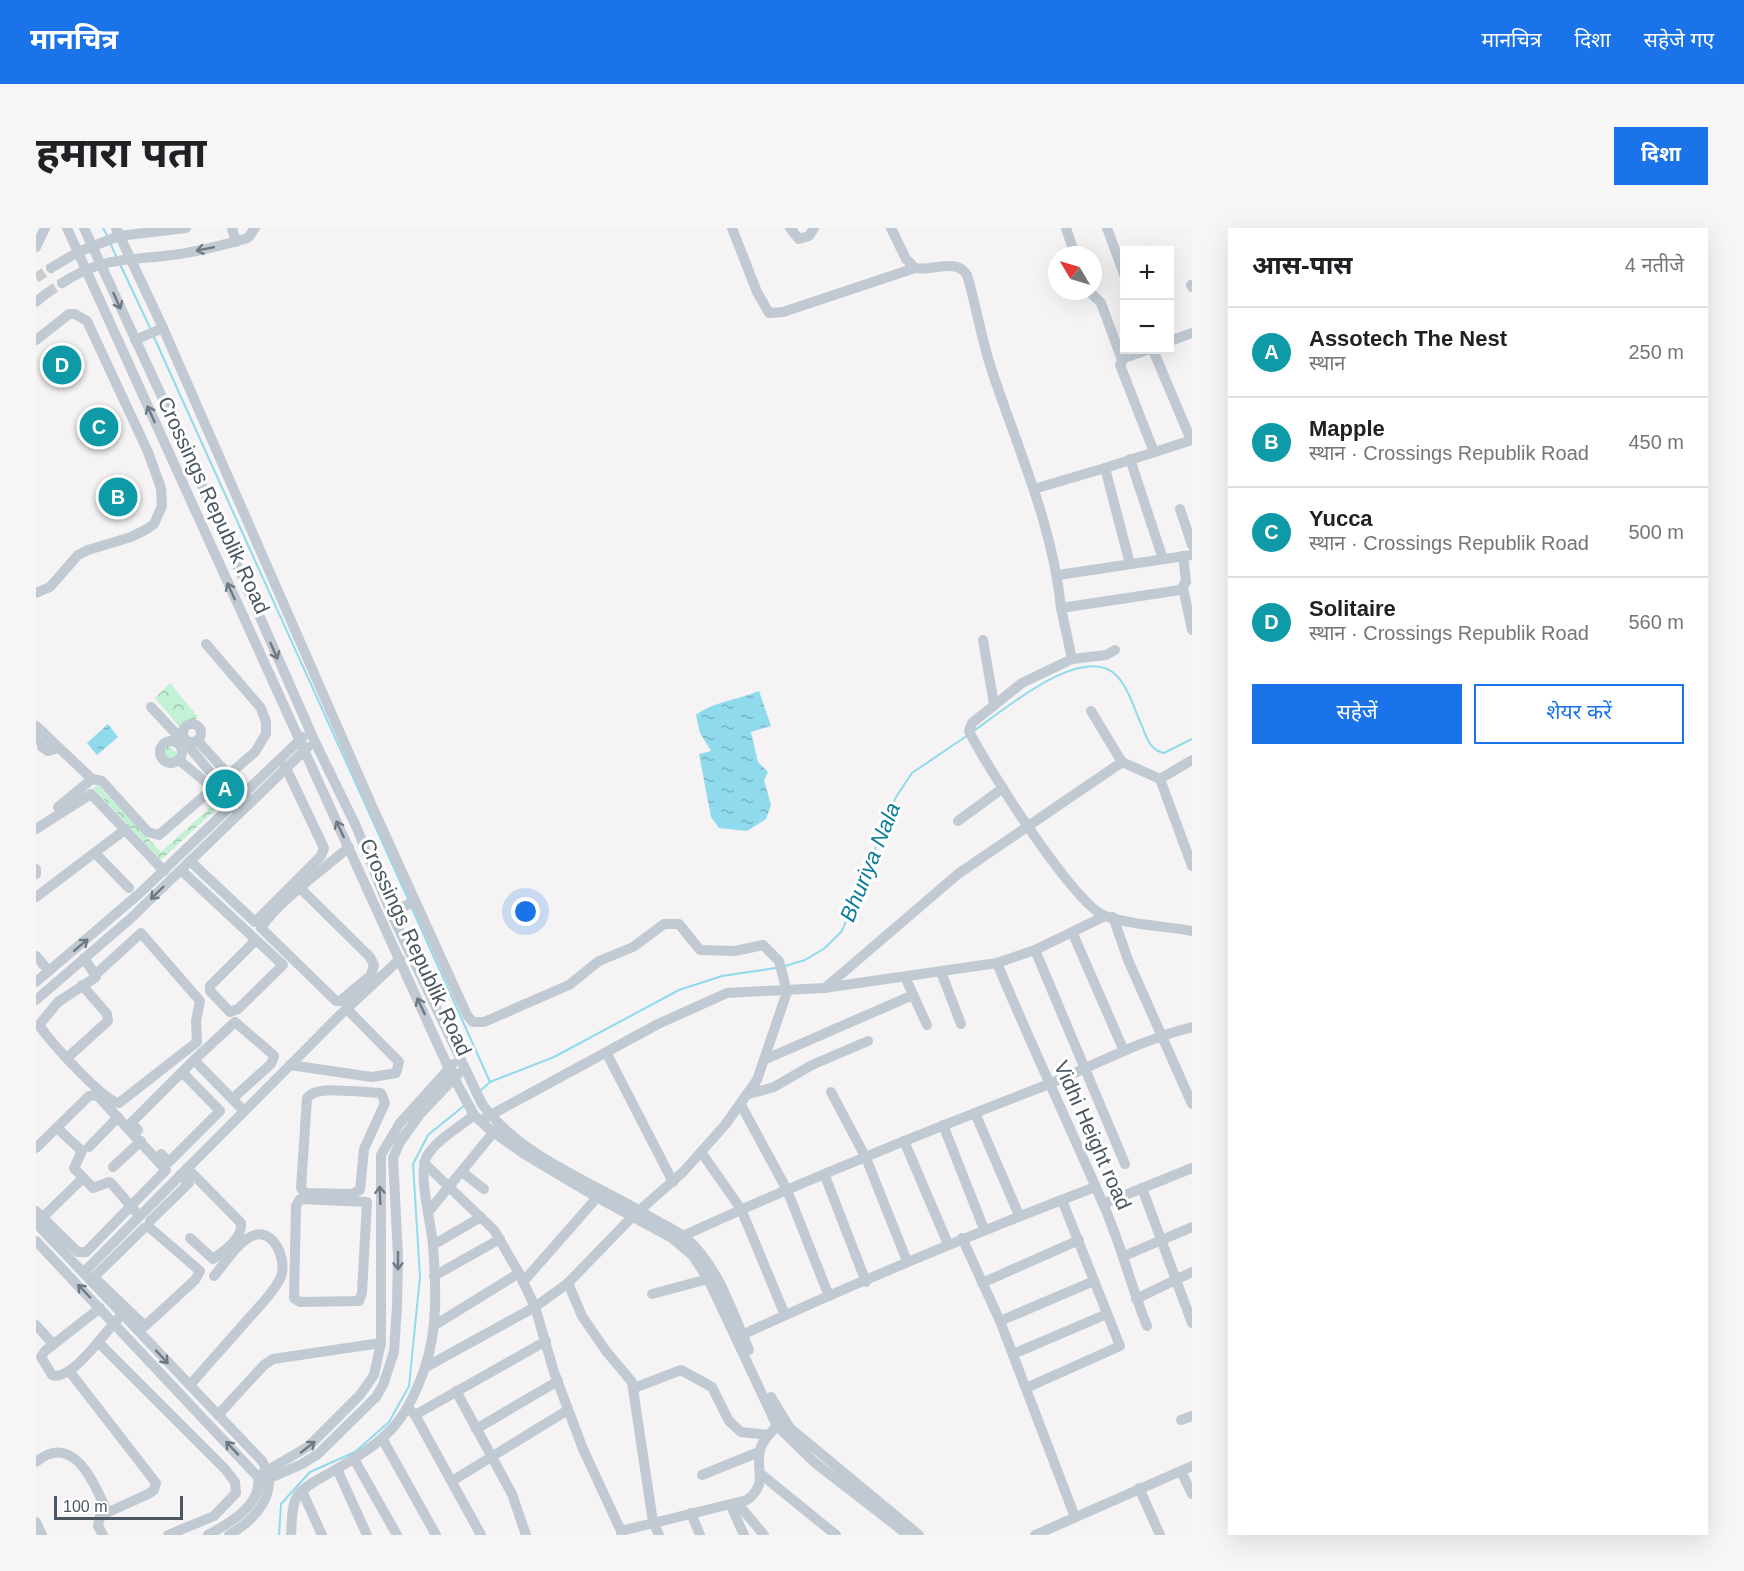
<!DOCTYPE html>
<html lang="hi">
<head>
<meta charset="utf-8">
<style>
	:root { --surface:#fff; --page:#f6f6f6; --text:#202124; --muted:#757577; --line:#e0e0e0; --accent:#1a73e8 }
	body { margin:0; font-family:Arial,"Noto Sans Devanagari",sans-serif; background:var(--page); color:var(--text) }
	.controls { position:absolute; right:18px; top:18px; display:grid; overflow:hidden; border-radius:0px; box-shadow:0 6px 24px #0002 }
	.controls button { width:54px; height:54px; display:grid; place-items:center; padding:0; border:0; border-bottom:2px solid var(--line); background:var(--surface); color:var(--text); font:30px sans-serif }
	.compass { position:absolute; left:1012px; top:18px; width:54px; height:54px; border-radius:50%; background:var(--surface); box-shadow:0 6px 24px #0002; rotate:308deg }
	.scale { position:absolute; left:18px; bottom:15px; width:129px; box-sizing:border-box; padding-left:6px; border:3px solid #4a5661; border-top:0; font-size:16px; line-height:21px; white-space:nowrap; color:#4a5661; -webkit-text-stroke:4px #fff; paint-order:stroke }
	.you { position:absolute; left:490px; top:684px; width:21px; height:21px; margin:-15px; border:4px solid #fff; border-radius:50%; background:#1a73e8; box-shadow:0 0 0 9px #1a73e833 }
	.badge { display:grid; place-items:center; width:39px; height:39px; border-radius:50%; background:var(--accent); color:#fff; font-size:20px; font-weight:700 }
	.pin { position:absolute; translate:-50% -50%; border:3px solid #fff; box-shadow:0 2px 6px #0006 }
	.list { margin:0; padding:0; list-style:none }
	h2 { display:flex; justify-content:space-between; align-items:center; height:78px; margin:0; padding:0 24px; font-size:26px }
	h2 small { font-size:20px; font-weight:400; color:var(--muted) }
	.list li { display:grid; grid-template-columns:39px 1fr auto; gap:18px; align-items:center; box-sizing:border-box; height:90px; padding:0 24px; border-top:2px solid var(--line) }
	.list b { display:block; font-size:22px; white-space:nowrap }
	.list p { margin:0; font-size:20px; white-space:nowrap; color:var(--muted) }
	.list em { font-size:20px; font-style:normal; color:var(--muted) }
	.actions { display:flex; gap:12px; padding:18px 24px }
	.actions a { flex:1; padding:14px 0; border:2px solid var(--accent); border-radius:0px; text-align:center; font-size:21px; color:var(--accent) }
	.actions .main { background:var(--accent); color:#fff }
	.map { position:relative; flex:none; width:1156px; height:1307px; overflow:hidden; border-radius:0px }
	header { display:flex; align-items:center; gap:36px; box-sizing:border-box; height:84px; padding:0 30px; background:var(--accent); color:#fff }
	header strong { font-size:28px }
	nav { display:flex; gap:33px; margin-inline-start:auto; font-size:21px }
	.intro { display:flex; align-items:center; justify-content:space-between; box-sizing:border-box; height:144px; padding:0 36px }
	h1 { margin:0; font-size:42px }
	.button { padding:15px 27px; border-radius:0px; background:var(--accent); color:#fff; font-size:21px; font-weight:700 }
	main { display:flex; gap:36px; padding:0 36px }
	aside { flex:1; background:var(--surface); border-radius:0px; box-shadow:0 6px 24px #0002 }
	.map>svg:first-child { display:block }
</style>
</head>
<body>
<header>
<strong>मानचित्र</strong>
<nav><a>मानचित्र</a><a>दिशा</a><a>सहेजे गए</a></nav>
</header>
<div class="intro"><h1>हमारा पता</h1><a class="button">दिशा</a></div>
<main>
<div class="map">
<svg width="1156" height="1307" viewBox="0 0 1156 1307">
	<defs>
		<pattern id="park-crowns" width="20" height="18" patternUnits="userSpaceOnUse" patternTransform="scale(1.5)"><rect width="20" height="18" fill="#c3f1d5"/><path d="M2 6a3 3 0 1 1 6 0M12 15a3 3 0 1 1 6 0" fill="none" stroke="#a0c6b0"/></pattern>
		<pattern id="water-ripples" width="26" height="14" patternUnits="userSpaceOnUse" patternTransform="scale(1.5)"><rect width="26" height="14" fill="#90daee"/><path d="M2 4q2-2 4 0t4 0M15 11q2-2 4 0t4 0" fill="none" stroke="#78b4c4"/></pattern>
	</defs>
	<rect width="100%" height="100%" fill="#f5f3f3"/>
	<!-- park -->
	<g fill="url(#park-crowns)">
		<polygon points="134,455 162,489 146,502 119,470"/>
		<polygon points="132,515 141,526 138,533 134,534 126,524"/>
		<polygon points="62,557 125,624 178,576 178,583 125,632 57,560"/>
	</g>
	<!-- water -->
	<g fill="url(#water-ripples)">
		<path d="M723,463L735,498L715,504L722,534L732,544L728,552L735,577L730,591L711,603L683,600L675,589L663,526L675,523L664,505L660,487C679,473 702,472 723,463Z"/>
		<polygon points="72,496 82,509 61,527 51,515"/>
	</g>
	<g fill="none" stroke-linecap="round" stroke-linejoin="round">
		<!-- stream -->
		<g stroke="#90daee" stroke-width="2">
			<polyline points="67,0 72,9"/>
			<polyline points="74,15 80,28"/>
			<polyline points="84,36 115,102"/>
			<polyline points="117,107 373,673"/>
			<path d="M939,502C968,482 1048,413 1081,448C1093,461 1099,483 1106,498C1111,511 1114,522 1128,525L1156,511"/>
			<polyline points="375,678 454,854"/>
			<polyline points="749,738 769,732 789,720 806,703 860,569 876,545 932,507"/>
			<polyline points="444,863 454,854 518,829 643,762 686,748 740,740"/>
			<polyline points="243,1307 245,1276 274,1244 319,1224 353,1194 373,1158 384,1049 377,936 392,907 429,877"/>
		</g>
		<!-- minor-tunnel -->
		<g stroke="#caccce" stroke-width="10" stroke-dasharray="10 5" stroke-linecap="butt">
			<polyline points="0,50 15,40"/>
			<polyline points="11,65 26,55"/>
		</g>
		<!-- minor -->
		<g stroke="#c1cad2" stroke-width="10">
			<polyline points="31,0 412,839 438,887 453,901 488,926 557,967 636,1010 657,1028 672,1051 741,1198 778,1234 872,1307"/>
			<path d="M48,0L144,208L279,514L320,598L355,685L446,876C487,931 559,955 616,990C628,997 641,1002 651,1011C683,1039 696,1084 713,1122"/>
			<polyline points="80,0 127,100 336,578 431,787 437,794 448,794 533,757 563,733 597,719 628,696 643,696 664,722 699,723 727,717 743,733 751,764 721,852 689,897 647,944 596,989 532,1055 499,1079 390,1139"/>
			<polyline points="196,0 200,14"/>
			<polyline points="696,0 721,64 733,85 747,84 879,40"/>
			<polyline points="754,0 763,11 773,8 778,0"/>
			<path d="M855,0L870,31L879,40C896,44 920,29 931,47C940,77 945,109 955,140C981,219 1017,297 1025,380"/>
			<polyline points="1030,0 1039,27"/>
			<polyline points="1071,0 1088,46"/>
			<polyline points="0,19 9,0"/>
			<polyline points="15,40 42,24 83,8 150,0"/>
			<path d="M26,55C69,28 89,33 136,27C162,24 187,17 212,10L219,0"/>
			<polyline points="1155,57 1156,59"/>
			<polyline points="1053,63 1065,75 1086,132"/>
			<polyline points="0,74 11,65"/>
			<polyline points="0,112 33,86 39,86 51,93 112,224 125,260 126,278 118,296 111,301 95,309 52,322 42,327 14,359 0,365"/>
			<polyline points="99,112 127,100"/>
			<polyline points="1134,113 1156,105"/>
			<polyline points="1111,122 1088,130 1084,137 1118,224"/>
			<polyline points="1117,122 1155,212"/>
			<polyline points="1094,231 1127,331"/>
			<polyline points="998,261 1069,240"/>
			<polyline points="1144,281 1156,317"/>
			<polyline points="1094,336 1069,240 1156,212"/>
			<polyline points="1022,347 1156,327"/>
			<polyline points="1147,360 1156,402"/>
			<polyline points="947,412 958,476"/>
			<polyline points="1079,422 1070,427 1036,431 1025,380 1144,362 1150,354 1147,328"/>
			<path d="M1036,431L986,455L936,495L933,503C950,538 1038,676 1069,688C1093,697 1130,698 1156,703"/>
			<polyline points="115,479 144,510"/>
			<polyline points="1055,483 1086,534 1124,551 1156,638"/>
			<circle cx="156" cy="505" r="9"/>
			<polyline points="0,498 56,551 66,553 112,604 123,607 219,524 230,506 230,494 225,480 170,416"/>
			<polyline points="7,504 4,508 6,519 12,523 22,520"/>
			<polyline points="161,512 210,566"/>
			<circle cx="135" cy="524" r="11"/>
			<polyline points="155,521 184,556"/>
			<polyline points="143,532 178,561 195,580"/>
			<polyline points="1124,551 1156,532"/>
			<polyline points="22,579 56,551"/>
			<polyline points="922,593 967,560"/>
			<polyline points="0,601 55,566 128,643"/>
			<polyline points="59,625 93,660"/>
			<polyline points="154,633 219,694 285,628 288,620 249,538"/>
			<polyline points="0,641 0,646"/>
			<polyline points="145,642 247,737 202,781 194,784 174,763 174,758 220,712"/>
			<path d="M265,661L334,729L338,737L335,747L304,773H300L225,700C241,674 288,641 313,619"/>
			<polyline points="0,669 90,601"/>
			<polyline points="355,685 379,673"/>
			<polyline points="1077,689 1092,732 1156,876"/>
			<polyline points="1037,706 1088,823"/>
			<polyline points="999,722 1089,936"/>
			<polyline points="0,728 13,743"/>
			<path d="M48,730L59,747L60,749L22,774L3,797C14,813 66,872 83,875L161,814L160,793L164,773L105,705L59,747"/>
			<path d="M961,735C995,817 1033,896 1068,978C1085,1017 1095,1058 1111,1098"/>
			<polyline points="905,744 925,796"/>
			<polyline points="869,749 891,797"/>
			<polyline points="0,754 104,665 267,509"/>
			<polyline points="789,760 922,646 1086,534"/>
			<polyline points="0,772 94,691 272,519"/>
			<polyline points="571,826 637,954"/>
			<polyline points="31,830 72,793 71,786 46,757"/>
			<polyline points="730,831 877,767"/>
			<polyline points="158,832 199,794 234,824 238,828 235,836 196,871"/>
			<polyline points="254,837 336,849 360,845 363,834 310,780"/>
			<path d="M316,863L345,865L349,875L328,921L324,962L316,966L269,965L265,960L271,870C280,859 303,863 316,863Z"/>
			<polyline points="795,864 830,930 871,1033"/>
			<polyline points="713,866 738,859 776,837 832,813"/>
			<polyline points="705,877 751,962 793,1068"/>
			<polyline points="939,885 983,987"/>
			<polyline points="449,890 622,796 691,765 788,760 961,735 999,722 1069,688"/>
			<polyline points="907,897 948,1001"/>
			<polyline points="21,900 46,923 38,940 57,960 73,954 76,956 99,983"/>
			<polyline points="102,902 95,895 158,832 208,883"/>
			<polyline points="868,913 912,1016"/>
			<polyline points="53,919 82,889"/>
			<polyline points="0,920 53,868 61,867 130,942 50,1024 42,1024 0,983"/>
			<polyline points="665,924 705,981 749,1087"/>
			<polyline points="125,926 133,934 184,883 146,844"/>
			<polyline points="388,935 458,1002 483,1045 499,1079 518,1144 547,1221 585,1303 585,1307"/>
			<polyline points="77,939 105,913"/>
			<path d="M151,940L205,995C207,1010 187,1024 177,1031L154,1010"/>
			<polyline points="426,944 448,961"/>
			<polyline points="789,948 830,1054"/>
			<polyline points="1106,960 1156,1095"/>
			<polygon points="264,971 331,974 326,1065 323,1073 264,1074 258,1070 260,978"/>
			<polyline points="1067,976 1156,940"/>
			<polyline points="393,983 461,900"/>
			<polyline points="3,993 47,950"/>
			<polyline points="114,993 153,955 144,947"/>
			<path d="M0,995L226,1233C245,1264 220,1291 193,1307"/>
			<polygon points="113,999 164,1043 159,1052 109,1098 58,1049 108,1000"/>
			<path d="M647,1008C766,953 887,905 1008,858C1058,838 1104,812 1156,799"/>
			<polyline points="926,1010 964,1093 1039,1289"/>
			<path d="M0,1013L222,1249C227,1277 192,1296 172,1307"/>
			<polyline points="397,1017 445,989"/>
			<polyline points="1088,1028 1156,999"/>
			<polyline points="48,1044 304,787 364,731"/>
			<polyline points="398,1048 464,1011"/>
			<polyline points="487,1054 565,965"/>
			<polyline points="532,1055 546,1088 570,1123 596,1154 617,1294 623,1307"/>
			<polyline points="946,1055 1043,1012"/>
			<polyline points="616,1066 672,1051"/>
			<polyline points="1100,1071 1156,1044"/>
			<path d="M64,1080L9,1123L5,1129L16,1147C36,1154 69,1103 83,1090"/>
			<polyline points="964,1093 1058,1053"/>
			<polyline points="0,1097 17,1116"/>
			<polyline points="399,1097 483,1045"/>
			<path d="M706,1107C822,1053 940,1005 1059,959"/>
			<polyline points="62,1114 189,1241 199,1254 200,1265 178,1288 132,1307"/>
			<polyline points="977,1126 1071,1086"/>
			<polyline points="34,1144 120,1255 118,1262 112,1266 64,1288 62,1298 67,1307"/>
			<path d="M154,1157C173,1135 193,1113 212,1091C223,1079 236,1066 244,1051C253,1033 237,998 216,1008C201,1015 189,1035 178,1048"/>
			<polyline points="598,1160 645,1142 676,1159 693,1193 705,1204 732,1207"/>
			<polyline points="990,1160 1084,1118 1026,972"/>
			<polyline points="420,1163 476,1266 490,1307"/>
			<polyline points="735,1169 754,1200 883,1307"/>
			<polyline points="374,1182 379,1187 445,1307"/>
			<polyline points="182,1187 228,1137 237,1131 345,1115"/>
			<polyline points="379,1187 510,1113"/>
			<polyline points="1145,1192 1156,1188"/>
			<polyline points="440,1201 522,1153"/>
			<polyline points="347,1212 400,1307"/>
			<polyline points="318,1231 361,1307"/>
			<path d="M0,1234C38,1203 58,1256 71,1283"/>
			<polyline points="301,1241 331,1307"/>
			<polyline points="1145,1243 1156,1266"/>
			<polyline points="666,1247 723,1224"/>
			<polyline points="726,1247 800,1307"/>
			<polyline points="222,1248 273,1218 324,1167 338,1147 345,1115 345,927 364,895 417,836"/>
			<polyline points="416,1253 532,1182"/>
			<polyline points="223,1255 266,1236 282,1226 340,1169 347,1157 358,1124 361,1078 362,1028 357,930 364,914 384,886 423,845"/>
			<polyline points="1103,1260 1124,1307"/>
			<polyline points="266,1263 286,1307"/>
			<polyline points="702,1276 728,1307"/>
			<polyline points="695,1278 708,1307"/>
			<polyline points="655,1285 664,1307"/>
			<polyline points="0,1294 6,1307"/>
			<path d="M585,1303L711,1272C733,1255 719,1243 724,1222C726,1213 734,1205 741,1198"/>
			<path d="M255,1307C256,1295 255,1277 262,1267C271,1256 287,1249 299,1242C349,1213 370,1196 389,1139C402,1101 400,1058 397,1018C396,996 381,947 391,928C400,912 424,899 438,887"/>
			<polyline points="999,1307 1156,1238"/>
		</g>
	</g>
	<!-- one-way arrows -->
	<defs><path id="oneway-shaft" d="M-6 0H5M1.5-3L5.5 0L1.5 3" fill="none" stroke-width="1.6" stroke-linecap="round" stroke-linejoin="round" transform="scale(1.5)"/></defs>
	<g stroke="#6e7983">
		<use href="#oneway-shaft" transform="translate(169 21) rotate(169)"/>
		<use href="#oneway-shaft" transform="translate(81 73) rotate(66)"/>
		<use href="#oneway-shaft" transform="translate(115 186) rotate(-114)"/>
		<use href="#oneway-shaft" transform="translate(195 363) rotate(-115)"/>
		<use href="#oneway-shaft" transform="translate(238 423) rotate(66)"/>
		<use href="#oneway-shaft" transform="translate(304 601) rotate(-115)"/>
		<use href="#oneway-shaft" transform="translate(121 665) rotate(136)"/>
		<use href="#oneway-shaft" transform="translate(45 717) rotate(-40)"/>
		<use href="#oneway-shaft" transform="translate(385 778) rotate(-115)"/>
		<use href="#oneway-shaft" transform="translate(344 967) rotate(-92)"/>
		<use href="#oneway-shaft" transform="translate(362 1033) rotate(90)"/>
		<use href="#oneway-shaft" transform="translate(48 1063) rotate(-134)"/>
		<use href="#oneway-shaft" transform="translate(126 1129) rotate(47)"/>
		<use href="#oneway-shaft" transform="translate(272 1219) rotate(-38)"/>
		<use href="#oneway-shaft" transform="translate(196 1220) rotate(-133)"/>
	</g>
	<g text-anchor="middle" dominant-baseline="central" stroke-width="6" stroke-linejoin="round" paint-order="stroke">
		<!-- street labels -->
		<g font-size="21" fill="#4a5661" stroke="#fff">
			<text transform="translate(178 277) rotate(65)">Crossings Republik Road</text>
			<text transform="translate(380 719) rotate(65)">Crossings Republik Road</text>
			<text transform="translate(1057 907) rotate(66)">Vidhi Height road</text>
		</g>
		<!-- water labels -->
		<g font-size="22" font-style="italic" fill="#0c7c9b" stroke="#fff">
			<text transform="translate(834 634) rotate(-68)">Bhuriya Nala</text>
		</g>
	</g>
</svg>
<div class="controls">
<button>+</button>
<button>−</button>
</div>
<svg class="compass" viewBox="-18 -18 36 36"><path d="M0-13l5 13h-10z" fill="#e53935"/><path d="M0 13l5-13h-10z" fill="#757577"/></svg>
<div class="scale">100 m</div>
<div class="you"></div>
<div class="pin badge" style="left:189px;top:561px;background:#0f9aa8">A</div>
<div class="pin badge" style="left:82px;top:269px;background:#0f9aa8">B</div>
<div class="pin badge" style="left:63px;top:199px;background:#0f9aa8">C</div>
<div class="pin badge" style="left:26px;top:137px;background:#0f9aa8">D</div>
</div>
<aside>
<h2>आस-पास<small>4 नतीजे</small></h2>
<ul class="list">
<li><span class="badge" style="background:#0f9aa8">A</span><div><b>Assotech The Nest</b><p>स्थान</p></div><em>250 m</em></li>
<li><span class="badge" style="background:#0f9aa8">B</span><div><b>Mapple</b><p>स्थान · Crossings Republik Road</p></div><em>450 m</em></li>
<li><span class="badge" style="background:#0f9aa8">C</span><div><b>Yucca</b><p>स्थान · Crossings Republik Road</p></div><em>500 m</em></li>
<li><span class="badge" style="background:#0f9aa8">D</span><div><b>Solitaire</b><p>स्थान · Crossings Republik Road</p></div><em>560 m</em></li>
</ul>
<div class="actions"><a class="main">सहेजें</a><a>शेयर करें</a></div>
</aside>
</main>
</body>
</html>
